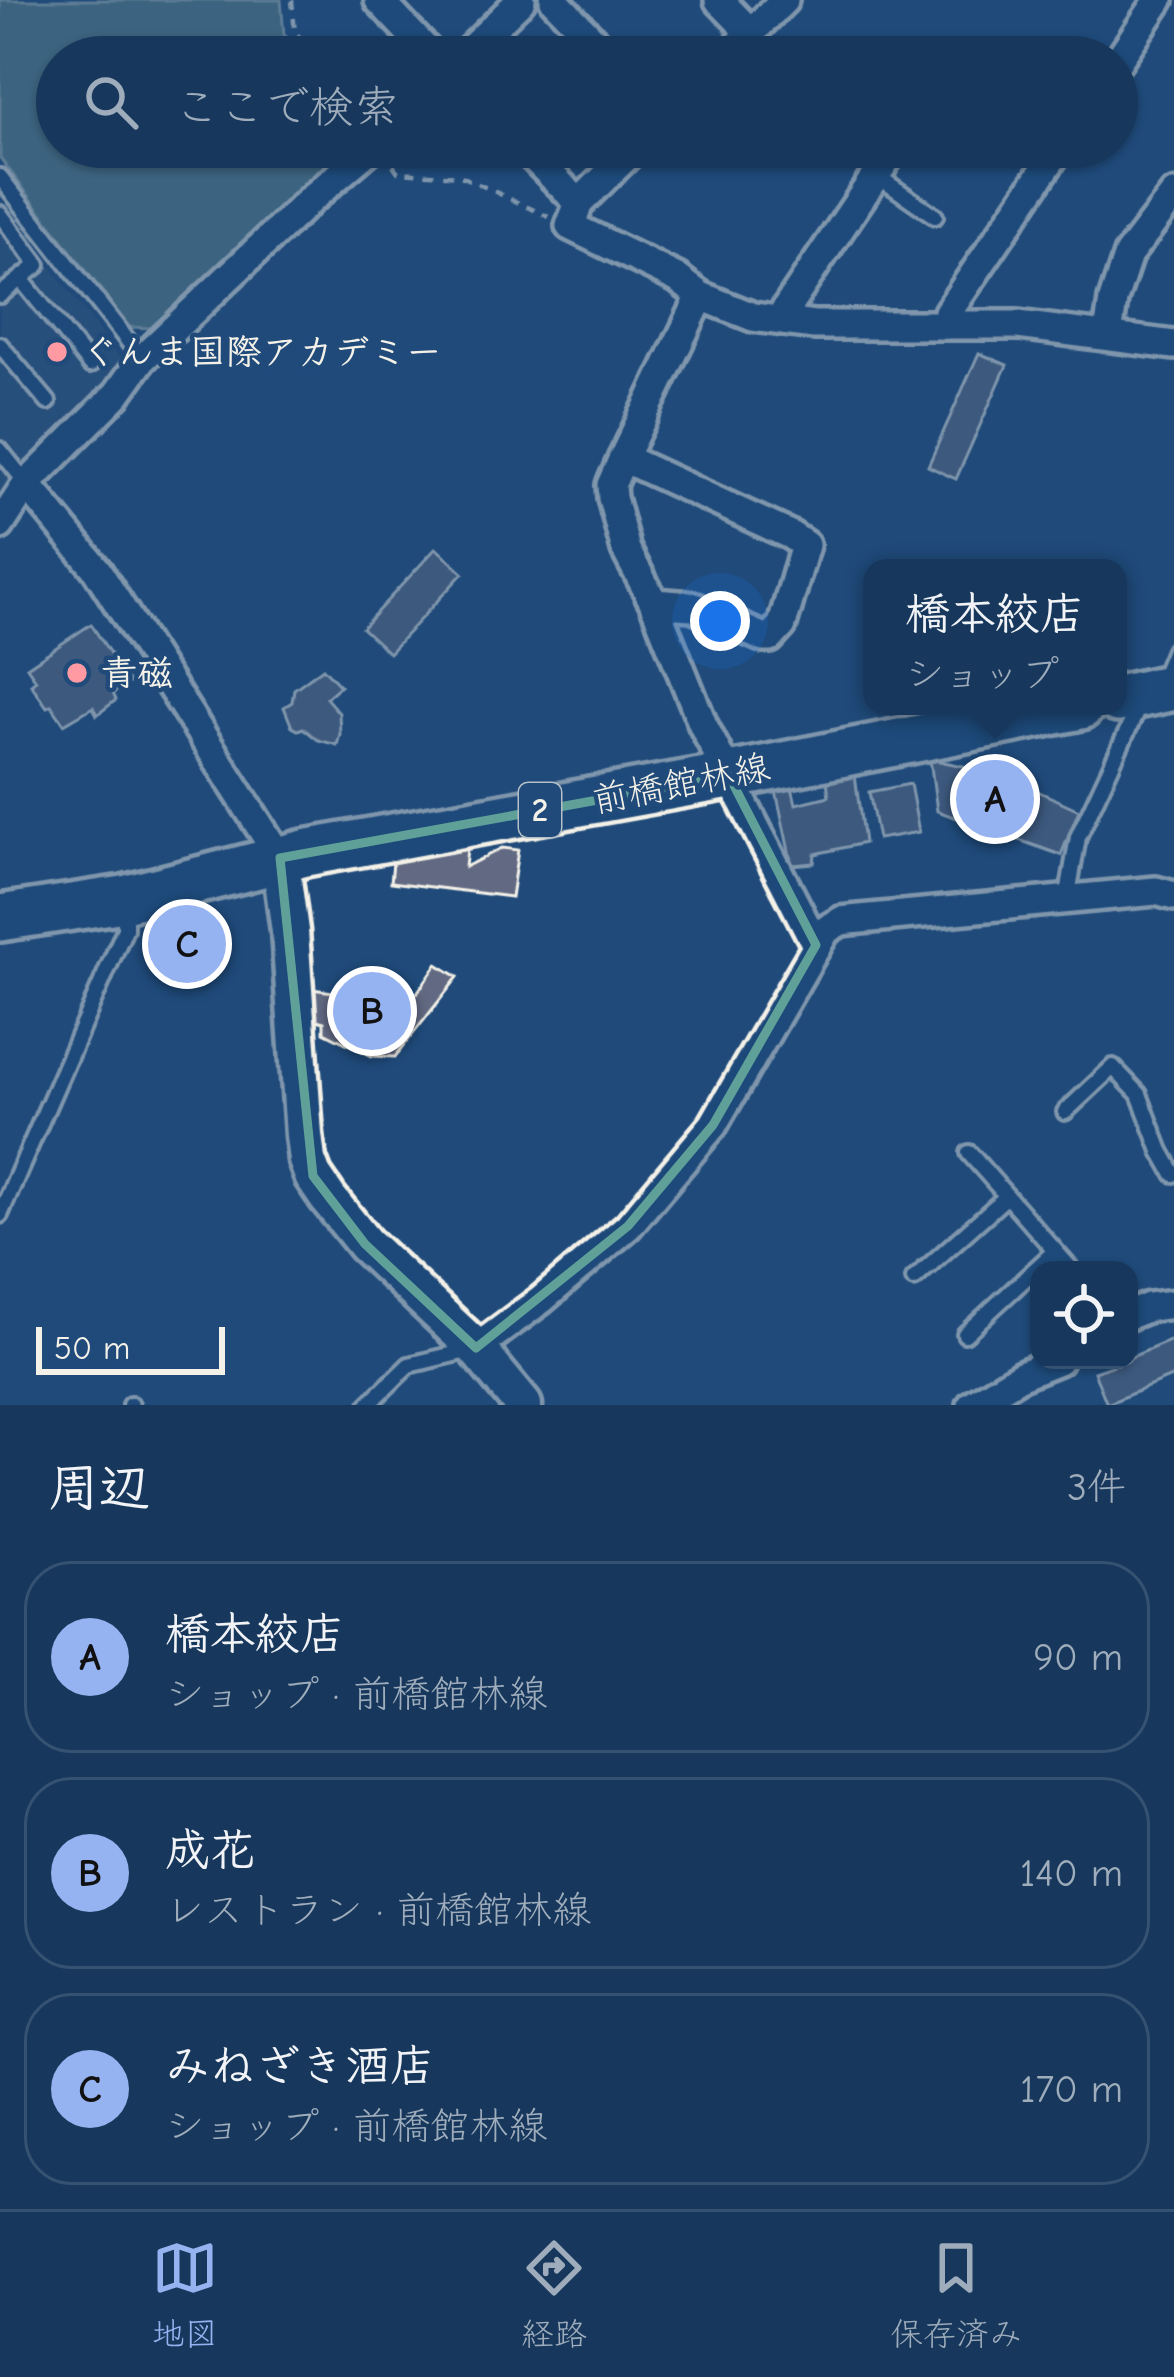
<!DOCTYPE html>
<html lang="ja">
<head>
<meta charset="utf-8">
<style>
	:root { --surface:#17385c; --page:#244365; --text:#f1f3f6; --muted:#9eacbb; --line:#365272; --accent:#95b2f1 }
	body { margin:0; font-family:"Comic Neue","Klee One",sans-serif; background:var(--page); color:var(--text) }
	.controls { position:absolute; right:36px; bottom:36px; display:grid; overflow:hidden; border-radius:24px; box-shadow:0 3px 9px #0004 }
	.controls button { width:108px; height:108px; display:grid; place-items:center; padding:0; border:0; border-bottom:3px solid var(--line); background:var(--surface); color:var(--text); font:60px sans-serif }
	.scale { position:absolute; left:36px; bottom:30px; width:189px; box-sizing:border-box; padding-left:12px; border:6px solid #f4f1e8; border-top:0; font-size:33px; line-height:42px; white-space:nowrap; color:#f4f1e8; -webkit-text-stroke:9px #1f4a7a; paint-order:stroke }
	.you { position:absolute; left:720px; top:621px; width:42px; height:42px; margin:-30px; border:9px solid #fff; border-radius:50%; background:#1a73e8; box-shadow:0 0 0 18px #1a73e833 }
	.badge { display:grid; place-items:center; width:78px; height:78px; border-radius:50%; background:var(--accent); color:#111; font-size:39px; font-weight:700 }
	.pin { position:absolute; translate:-50% -50%; border:6px solid #fff; box-shadow:0 3px 12px #0006 }
	.popup { position:absolute; left:863px; top:559px; width:264px; height:156px; box-sizing:border-box; display:grid; place-content:center; border-radius:24px; background:var(--surface); filter:drop-shadow(0 3px 9px #0005); font-size:39px; white-space:nowrap; color:var(--muted) }
	.popup b { font-size:45px; color:var(--text) }
	.popup::after { content:''; position:absolute; left:50%; top:100%; margin-left:-24px; border:24px solid transparent; border-top-color:var(--surface) }
	.list { margin:0; padding:0; list-style:none }
	h2 { display:flex; justify-content:space-between; align-items:center; height:156px; margin:0; padding:0 48px; font-size:51px }
	h2 small { font-size:39px; font-weight:400; color:var(--muted) }
	.list li { display:grid; grid-template-columns:78px 1fr auto; gap:36px; align-items:center; box-sizing:border-box; height:192px; margin:0 24px 24px; padding:0 24px; border:3px solid var(--line); border-radius:48px }
	.list b { display:block; font-size:45px; white-space:nowrap }
	.list p { margin:0; font-size:39px; white-space:nowrap; color:var(--muted) }
	.list em { font-size:39px; font-style:normal; color:var(--muted) }
	.icon { flex:none; width:66px; height:66px; fill:none; stroke:currentColor; stroke-width:2; stroke-linecap:round; stroke-linejoin:round }
	.map { position:relative; flex:none; width:1174px; height:1405px; overflow:hidden }
	.search { position:absolute; background:var(--surface); box-shadow:0 3px 9px #0004; left:36px; right:36px; top:36px; height:132px; display:flex; align-items:center; gap:30px; box-sizing:border-box; padding:0 42px; border-radius:66px; color:var(--muted); font-size:45px }
	.sheet { height:804px; background:var(--surface) }
	nav { display:flex; justify-content:space-around; align-items:center; box-sizing:border-box; height:168px; border-top:3px solid var(--line); background:var(--surface); font-size:33px; color:var(--muted) }
	nav a { display:grid; justify-items:center; gap:6px }
	nav .on { color:var(--accent) }
	.map>svg:first-child { display:block }
</style>
</head>
<body>
<div class="map">
<svg width="1174" height="1405" viewBox="0 0 1174 1405">
	<rect width="100%" height="100%" fill="#1f4a7a"/>
	<filter id="ink" filterUnits="userSpaceOnUse"><feTurbulence type="fractalNoise" baseFrequency=".00833" numOctaves="2"/><feDisplacementMap in="SourceGraphic" scale="24" xChannelSelector="R" yChannelSelector="G"/><feConvolveMatrix kernelMatrix="1 2 1 2 8 2 1 2 1" color-interpolation-filters="sRGB"/></filter>
	<g filter="url(#ink)">
		<!-- built -->
		<polygon fill="#33547d" points="0,200 122,361 0,498"/>
		<!-- green -->
		<polygon fill="#5f8185" stroke="#aab9b6" stroke-width="3" points="0,0 281,0 284,35 313,57 57,57 57,147 350,147 153,328 129,327 0,158"/>
		<!-- building -->
		<g fill="#626b83" stroke="#f4f1e8" stroke-width="3">
			<polygon points="979,353 1007,365 956,479 928,466"/>
			<polygon points="436,548 463,573 389,653 362,628"/>
			<polygon points="91,624 129,683 113,693 116,700 97,715 93,707 64,724 51,705 47,707 31,684 36,680 27,667"/>
			<polygon points="323,668 340,686 326,698 339,713 340,734 337,745 318,740 303,728 298,730 292,727 284,707 292,702 294,689"/>
			<polygon points="930,759 1033,781 1031,788 1079,810 1061,855 937,811"/>
			<polygon points="855,775 864,843 815,854 814,863 792,865 776,791 792,787 796,804 829,796 827,781"/>
			<polygon points="910,784 919,832 878,839 869,792"/>
			<polygon points="502,848 518,850 511,897 391,882 393,862 467,849 465,867"/>
			<polygon points="185,908 224,934 191,979 150,954"/>
			<polygon points="437,964 458,977 395,1057 372,1056 324,1032 324,1022 313,1019 312,989 410,1003"/>
			<polygon points="1174,1339 1174,1376 1107,1404 1094,1372 1129,1360 1129,1358"/>
		</g>
		<g fill="none" stroke-linecap="round" stroke-linejoin="round">
			<!-- service casing -->
			<g stroke="#f4f1e8" stroke-width="22">
				<g id="service">
					<polyline points="876,175 935,216"/>
					<polyline points="0,177 142,359"/>
					<polyline points="0,214 38,265 0,295"/>
					<polyline points="21,279 90,365"/>
					<polyline points="0,345 48,402"/>
					<polyline points="0,450 27,484"/>
					<polyline points="1162,679 1174,650"/>
					<polyline points="1067,900 1078,837 1140,704"/>
					<polyline points="1065,1112 1113,1067 1139,1094 1161,1151 1174,1174"/>
					<polyline points="969,1153 1072,1270"/>
					<polyline points="0,1215 125,929 125,904"/>
					<polyline points="914,1279 1007,1196"/>
					<polyline points="965,1334 1055,1251"/>
					<polyline points="130,1405 131,1405"/>
					<polyline points="368,1405 409,1365 471,1350"/>
				</g>
			</g>
			<!-- minor casing -->
			<g stroke="#f4f1e8" stroke-width="36">
				<g id="minor">
					<polyline points="379,0 433,57"/>
					<polyline points="554,0 609,57"/>
					<polyline points="719,0 751,33"/>
					<polyline points="463,57 521,0"/>
					<polyline points="727,57 784,0"/>
					<polyline points="1117,62 1159,0"/>
					<polyline points="523,147 579,203"/>
					<polyline points="636,147 579,203 570,226 677,278 701,296 753,317 814,325 1018,325 1174,345"/>
					<polyline points="701,296 623,458 611,485 612,498 626,550 654,603 703,725 816,945"/>
					<polyline points="783,321 786,309 895,147"/>
					<polyline points="945,325 948,312 1060,147"/>
					<polyline points="1108,335 1113,300 1128,255 1174,195"/>
					<polyline points="623,458 790,535 805,545 782,625 770,638 764,638 692,606 654,603"/>
					<polyline points="27,484 97,570 280,858"/>
					<polyline points="0,525 27,484 117,394 142,359 311,199 372,147"/>
					<polyline points="1129,1315 1149,1307 1174,1304"/>
					<polyline points="476,1348 541,1300 628,1226 713,1125 826,930 841,921 850,920 1156,891 1174,896"/>
					<polyline points="972,1405 1021,1375 1058,1360"/>
				</g>
			</g>
			<!-- tertiary casing -->
			<g stroke="#f4f1e8" stroke-width="45">
				<polyline id="tertiary" points="280,858 290,931 304,1135 307,1160 313,1176 328,1198 365,1244 476,1348 523,1405"/>
			</g>
			<!-- primary casing -->
			<g stroke="#f4f1e8" stroke-width="54">
				<g id="primary">
					<polyline points="1118,699 1174,687"/>
					<polyline points="0,918 124,899 305,853 729,776 1081,706"/>
				</g>
			</g>
			<!-- path -->
			<g stroke="#f4f1e8" stroke-width="4.5" stroke-dasharray="9 9" stroke-linecap="butt">
				<polyline points="292,0 295,33 324,57"/>
				<polyline points="393,165 398,172 461,176 549,217"/>
			</g>
			<!-- service -->
			<use href="#service" stroke="#1f4a7a" stroke-width="14"/>
			<!-- minor -->
			<use href="#minor" stroke="#1f4a7a" stroke-width="27"/>
			<!-- tertiary -->
			<use href="#tertiary" stroke="#1f4a7a" stroke-width="36"/>
			<!-- primary -->
			<use href="#primary" stroke="#1f4a7a" stroke-width="45"/>
		</g>
	</g>
	<!-- marked area -->
	<path d="M0 0H1174V1405H0ZM729,776L816,945L713,1125L628,1226L476,1348L365,1244L313,1176L280,858Z" fill="#1f4a7a" fill-opacity=".55" fill-rule="evenodd"/>
	<path fill="none" stroke="#5fa199" stroke-width="9" stroke-linejoin="round" d="M729,776L816,945L713,1125L628,1226L476,1348L365,1244L313,1176L280,858Z"/>
	<!-- markers -->
	<g fill="#ff9aa2" stroke="#1f4a7a" stroke-width="4.5">
		<circle cx="57" cy="352" r="12"/>
		<circle cx="77" cy="673" r="12"/>
	</g>
	<g text-anchor="middle" dominant-baseline="central" stroke-width="9" stroke-linejoin="round" paint-order="stroke">
		<!-- shield labels -->
		<rect fill="#1f4a7a" stroke="#b4bfc7" stroke-width="3" x="519" y="783" width="42" height="54" rx="9"/>
		<g font-size="33" font-weight="bold" fill="#f4f1e8">
			<text x="540" y="810">2</text>
		</g>
		<!-- poi labels -->
		<g font-size="36" font-weight="bold" fill="#f4f1e8" stroke="#1f4a7a" text-anchor="start">
			<text x="81" y="352">ぐんま国際アカデミー</text>
			<text x="101" y="673">青磁</text>
		</g>
		<!-- street labels -->
		<g font-size="36" fill="#f4f1e8" stroke="#1f4a7a">
			<text transform="translate(681 784) rotate(-11)">前橋館林線</text>
		</g>
	</g>
</svg>
<div class="controls">
<button><svg class="icon" aria-label="locate" viewBox="0 0 24 24"><circle cx="12" cy="12" r="6"/><path d="M12 2v4M12 18v4M2 12h4M18 12h4"/></svg></button>
</div>
<div class="scale">50 m</div>
<div class="you"></div>
<div class="pin badge" style="left:995px;top:799px">A</div>
<div class="popup"><b>橋本絞店</b>ショップ</div>
<div class="pin badge" style="left:372px;top:1011px">B</div>
<div class="pin badge" style="left:187px;top:944px">C</div>
<div class="search"><svg class="icon" aria-label="search" viewBox="0 0 24 24"><circle cx="10" cy="10" r="6"/><path d="M15 15l6 6"/></svg>ここで検索</div>
</div>
<section class="sheet">
<h2>周辺<small>3件</small></h2>
<ul class="list">
<li><span class="badge">A</span><div><b>橋本絞店</b><p>ショップ · 前橋館林線</p></div><em>90 m</em></li>
<li><span class="badge">B</span><div><b>成花</b><p>レストラン · 前橋館林線</p></div><em>140 m</em></li>
<li><span class="badge">C</span><div><b>みねざき酒店</b><p>ショップ · 前橋館林線</p></div><em>170 m</em></li>
</ul>
</section>
<nav>
<a class="on"><svg class="icon" aria-label="map" viewBox="0 0 24 24"><path d="M3 6l6-2 6 2 6-2v14l-6 2-6-2-6 2zM9 4v14M15 6v14"/></svg>地図</a>
<a><svg class="icon" aria-label="directions" viewBox="0 0 24 24"><path d="M12 3l9 9-9 9-9-9zM9 14v-3h6M13 9l2 2-2 2"/></svg>経路</a>
<a><svg class="icon" aria-label="saved" viewBox="0 0 24 24"><path d="M7 4h10v16l-5-4-5 4z"/></svg>保存済み</a>
</nav>
</body>
</html>
